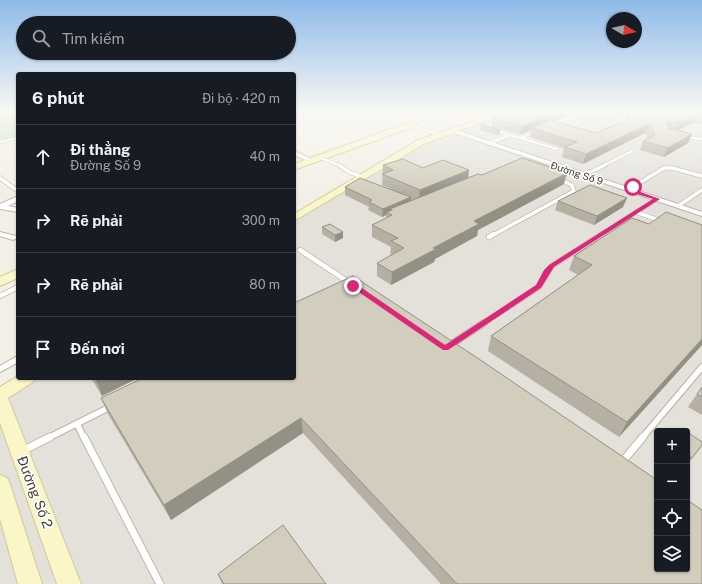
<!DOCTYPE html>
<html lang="vi">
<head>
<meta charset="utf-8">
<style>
	:root { --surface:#171b24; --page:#20242c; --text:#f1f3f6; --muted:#9ea1a6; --line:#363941 }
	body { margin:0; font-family:"Public Sans",sans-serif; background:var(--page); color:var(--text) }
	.controls { position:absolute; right:12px; bottom:12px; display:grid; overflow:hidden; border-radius:4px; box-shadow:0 1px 3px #0004 }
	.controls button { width:36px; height:36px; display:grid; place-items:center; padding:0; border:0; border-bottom:1px solid var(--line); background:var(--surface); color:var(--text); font:20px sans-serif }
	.compass { position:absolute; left:606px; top:12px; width:36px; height:36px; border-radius:50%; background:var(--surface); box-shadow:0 1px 3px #0004; rotate:99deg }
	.stop { position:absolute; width:12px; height:12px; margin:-9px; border:3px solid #db2777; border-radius:50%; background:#fff }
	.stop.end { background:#db2777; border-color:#fff; box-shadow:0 1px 4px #0008 }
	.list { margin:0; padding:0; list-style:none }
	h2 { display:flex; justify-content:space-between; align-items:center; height:52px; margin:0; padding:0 16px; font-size:17px }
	h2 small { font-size:13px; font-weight:400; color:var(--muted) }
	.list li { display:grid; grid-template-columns:26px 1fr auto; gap:12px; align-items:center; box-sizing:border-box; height:64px; padding:0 16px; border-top:1px solid var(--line) }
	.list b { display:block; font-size:15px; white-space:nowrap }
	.list p { margin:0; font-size:13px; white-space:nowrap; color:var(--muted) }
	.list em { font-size:13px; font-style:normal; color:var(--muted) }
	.icon { flex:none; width:22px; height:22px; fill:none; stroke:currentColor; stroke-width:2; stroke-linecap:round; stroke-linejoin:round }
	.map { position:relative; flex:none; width:702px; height:584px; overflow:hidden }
	.search { position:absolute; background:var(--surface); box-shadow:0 1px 3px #0004; left:16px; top:16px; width:280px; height:44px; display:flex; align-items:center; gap:10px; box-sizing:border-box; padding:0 14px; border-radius:22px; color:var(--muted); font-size:15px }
	.panel { position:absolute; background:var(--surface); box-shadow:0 1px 3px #0004; left:16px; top:72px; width:280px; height:308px; border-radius:4px }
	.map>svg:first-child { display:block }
</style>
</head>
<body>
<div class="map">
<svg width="702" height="584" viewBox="0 0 702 584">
	<rect width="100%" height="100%" fill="#f2f0e6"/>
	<!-- industrial -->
	<path fill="#e4e1db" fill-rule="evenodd" d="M512,111H702V584H0V394L27,378H294V218L421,142ZM657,431H687V569H657Z"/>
	<!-- green -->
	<polygon fill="#c5e3b2" points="0,111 18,111 18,139 0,143"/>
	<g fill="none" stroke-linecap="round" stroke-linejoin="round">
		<!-- lane-far4 casing -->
		<g stroke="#bcb9aa" stroke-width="3.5">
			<g id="lane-far4">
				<polyline points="441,111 459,114 470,113 487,119"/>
				<polyline points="553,124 584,111"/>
				<polyline points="410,125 440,135"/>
				<polyline points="484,127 498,122"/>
				<polyline points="510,135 557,149"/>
				<polyline points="686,137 702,139"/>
				<polyline points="520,138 535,132"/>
				<polyline points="0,142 18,138"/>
				<polyline points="490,143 510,135 495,130"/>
				<polyline points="321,158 341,166"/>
				<polyline points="603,166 632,151"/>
			</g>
		</g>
		<!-- lane-far3 casing -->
		<g stroke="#bcb9aa" stroke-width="5">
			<g id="lane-far3">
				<polyline points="339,165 349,172 363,177"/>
				<polyline points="584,175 605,165"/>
				<polyline points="0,178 18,191"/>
				<polyline points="628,190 664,168 672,168 702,176"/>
				<polyline points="678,206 702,190"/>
				<polyline points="636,212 661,221"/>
				<polyline points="493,235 574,191 572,185 559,179"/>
				<polyline points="600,235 657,199"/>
			</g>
		</g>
		<!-- lane-far2 casing -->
		<g stroke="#bcb9aa" stroke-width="6">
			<g id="lane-far2">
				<polyline points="489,237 494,234"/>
				<polyline points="300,250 350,283"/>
				<polyline points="0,296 18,287"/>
				<polyline points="482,324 539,287 552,266 602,234"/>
			</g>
		</g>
		<!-- lane-far1 casing -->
		<g stroke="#bcb9aa" stroke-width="8">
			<g id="lane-far1">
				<polyline points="450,345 484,323"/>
				<polyline points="0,369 18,359"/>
				<polyline points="77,424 84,438"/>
				<polyline points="48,438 110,407"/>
				<polyline points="642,438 702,367"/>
			</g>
		</g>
		<!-- lane casing -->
		<g stroke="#bcb9aa" stroke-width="9">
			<g id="lane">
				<polyline points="84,437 160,584"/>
				<polyline points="22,451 50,437"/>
				<polyline points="622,462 643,437"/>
			</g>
		</g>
		<!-- street casing -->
		<g stroke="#bcb9aa" stroke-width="2">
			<g id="street">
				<polygon points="299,111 304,111 294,118 294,115"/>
				<polygon points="453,129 702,212 702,216 451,132 450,131"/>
				<polygon points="294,151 314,160 315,161 310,162 294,155"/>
				<polygon points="18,196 18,201 8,206 18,208 18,212 0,209 0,204"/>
				<polygon points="0,232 16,236 17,238 13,240 0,236"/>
			</g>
		</g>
		<!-- secondary casing -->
		<g stroke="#cec999" stroke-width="2">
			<g id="secondary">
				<polygon points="426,111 433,111 422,121 413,127 294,170 294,164 407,123 418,119"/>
				<polygon points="504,111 513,111 424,144 294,221 294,214 418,140"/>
				<polygon points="18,269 18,278 0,286 0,277"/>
				<polygon points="18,376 18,378 35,378 33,382 8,398 81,584 57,584 0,423 0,387"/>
				<polygon points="0,475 7,478 10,484 42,584 18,584 0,519"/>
			</g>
		</g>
		<!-- lane-far4 -->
		<use href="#lane-far4" stroke="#fff" stroke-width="2.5"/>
		<!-- lane-far3 -->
		<use href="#lane-far3" stroke="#fff" stroke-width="3.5"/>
		<!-- lane-far2 -->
		<use href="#lane-far2" stroke="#fff" stroke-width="4.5"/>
		<!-- lane-far1 -->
		<use href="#lane-far1" stroke="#fff" stroke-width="5.5"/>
		<!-- lane -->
		<use href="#lane" stroke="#fff" stroke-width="7"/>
		<!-- street -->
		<use href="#street" fill="#fff" fill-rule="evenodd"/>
		<!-- secondary -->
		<use href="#secondary" fill="#faf6c8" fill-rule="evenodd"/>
	</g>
	<!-- wall -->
	<g fill="#b5b0a3">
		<polygon points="514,111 577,111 553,121 596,133 626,120 627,117 629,116 611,111 702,111 702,125 693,123 678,130 692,134 688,143 664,157 640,150 643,141 648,138 645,133 583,164 562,157 564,148 530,137 531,130 521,134 492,127 493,118"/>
		<polygon points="481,125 500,130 499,135 497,135 480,130"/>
		<polygon points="383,165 423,168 468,177 482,175 564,184 478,230 477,236 435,259 434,262 391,285 377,276 377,263 392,255 390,254 391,247 372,237 372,225 386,218 386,215 382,217 368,210 369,207 345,195 345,187 392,189 382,185"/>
		<polygon points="558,201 623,207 594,225 555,210"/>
		<polygon points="632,218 702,345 619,437 488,351 491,336 578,275 569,270 574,256"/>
		<polygon points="322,227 343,238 335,242 322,234"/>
		<polygon points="91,378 138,378 102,396"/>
		<polygon points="294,378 702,584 441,584 303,433 171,520 108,414 101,398"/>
		<polygon points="702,387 702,415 688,407 697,394"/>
		<polygon points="687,432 702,445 687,465"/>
		<polygon points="218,574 326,584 222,584"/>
	</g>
	<!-- shaded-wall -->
	<g fill="#939084">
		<polygon points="559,111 577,111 534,129 531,128 531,130 521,134 523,126"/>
		<polygon points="696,114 693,123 676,131 680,122"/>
		<polygon points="649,124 645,133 583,164 586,154"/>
		<polygon points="498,130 500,130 499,135 497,135"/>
		<polygon points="692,134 688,143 664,157 668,148"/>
		<polygon points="469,170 468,181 419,201 420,190"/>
		<polygon points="567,173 564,184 478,230 477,236 435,259 434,262 391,285 392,272 433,248 474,221"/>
		<polygon points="411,197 411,205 392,210 390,209 390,214 387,212 386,215 382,217 383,209"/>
		<polygon points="627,198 623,207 594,225 597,216"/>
		<polygon points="343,232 343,238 335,242 335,235"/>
		<polygon points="702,339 702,345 619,437 627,422"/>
		<polygon points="101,378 138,378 102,396 96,380"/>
		<polygon points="301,418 303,433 171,520 164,505"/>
	</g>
	<!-- building -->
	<g fill="#d2cdbd" stroke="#939084">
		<polygon points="514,111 559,111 523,126 493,118"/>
		<polygon points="640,111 702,111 702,115 696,114 680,122 667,122 667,125 672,126 668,128 692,134 668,148 643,141 655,135 649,124 586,154 565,147 577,142 531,128 550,120 596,133 631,118 627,117"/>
		<polygon points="483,124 500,130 498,130 481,125"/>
		<polygon points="522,158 567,173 474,221 479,224 433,248 436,249 392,272 377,263 404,248 391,241 398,238 372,225 392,215 387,212 392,210 390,209 478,174 482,175"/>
		<polygon points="403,159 423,168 443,160 469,170 420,190 382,174 393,170 383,165"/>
		<polygon points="360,178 411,197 383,209 369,202 372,200 345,187"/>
		<polygon points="590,185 627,198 597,216 558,201"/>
		<polygon points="666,212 702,225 702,339 627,422 491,336 592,265 574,256 632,218 649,224"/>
		<polygon points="330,224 343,232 335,235 322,227"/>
		<polygon points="353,276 476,357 657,480 657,569 687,569 687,500 702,510 702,584 457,584 301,418 164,505 101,398 143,378 294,378 294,303"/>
		<polygon points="94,378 101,378 96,380"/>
		<polygon points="702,387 702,397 697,394"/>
		<polygon points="687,432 702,442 702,445 692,458 687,455"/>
		<polygon points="283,525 326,584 224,584 218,574"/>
	</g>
	<!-- sky -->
	<linearGradient id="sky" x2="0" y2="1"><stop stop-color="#8ebae9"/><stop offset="0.58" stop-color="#f9f8f4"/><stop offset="1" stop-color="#f9f8f4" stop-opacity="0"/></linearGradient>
	<rect width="702" height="193" fill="url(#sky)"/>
	<!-- route -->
	<polygon fill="#db2777" points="631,186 635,187 632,189 660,199 554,267 541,288 448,350 443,350 350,286 356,284 445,345 536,285 544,270 549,265 653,199 627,191"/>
	<g text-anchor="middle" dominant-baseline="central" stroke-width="3" stroke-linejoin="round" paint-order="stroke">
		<!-- far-street labels -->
		<g font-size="10" fill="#444136" stroke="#fff">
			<text transform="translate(577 173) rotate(18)">Đường Số 9</text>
		</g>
		<!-- near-street labels -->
		<g font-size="14" fill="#444136" stroke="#fff">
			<text transform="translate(35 492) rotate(69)">Đường Số 2</text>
		</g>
	</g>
</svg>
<div class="controls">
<button>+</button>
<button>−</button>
<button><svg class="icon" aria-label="locate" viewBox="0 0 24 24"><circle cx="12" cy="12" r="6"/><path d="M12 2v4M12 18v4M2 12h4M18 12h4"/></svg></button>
<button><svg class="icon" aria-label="layers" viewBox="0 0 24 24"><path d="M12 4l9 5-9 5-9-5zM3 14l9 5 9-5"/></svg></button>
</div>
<svg class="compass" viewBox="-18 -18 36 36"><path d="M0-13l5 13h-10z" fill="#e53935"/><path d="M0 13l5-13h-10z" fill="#9ea1a6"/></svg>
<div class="stop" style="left:633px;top:187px"></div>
<div class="stop end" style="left:353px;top:286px"></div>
<div class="search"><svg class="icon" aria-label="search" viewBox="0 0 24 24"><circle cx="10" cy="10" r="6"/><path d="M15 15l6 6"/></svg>Tìm kiếm</div>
<section class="panel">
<h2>6 phút<small>Đi bộ · 420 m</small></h2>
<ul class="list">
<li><svg class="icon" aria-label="ahead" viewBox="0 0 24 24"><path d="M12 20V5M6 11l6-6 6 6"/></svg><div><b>Đi thẳng</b><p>Đường Số 9</p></div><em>40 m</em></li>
<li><svg class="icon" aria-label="right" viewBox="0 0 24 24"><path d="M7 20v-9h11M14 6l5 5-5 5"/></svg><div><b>Rẽ phải</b></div><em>300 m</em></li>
<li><svg class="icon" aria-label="right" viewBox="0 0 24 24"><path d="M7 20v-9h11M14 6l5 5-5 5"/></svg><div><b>Rẽ phải</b></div><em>80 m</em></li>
<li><svg class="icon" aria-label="arrive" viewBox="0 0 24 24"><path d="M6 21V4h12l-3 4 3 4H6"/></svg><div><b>Đến nơi</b></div></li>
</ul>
</section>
</div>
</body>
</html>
